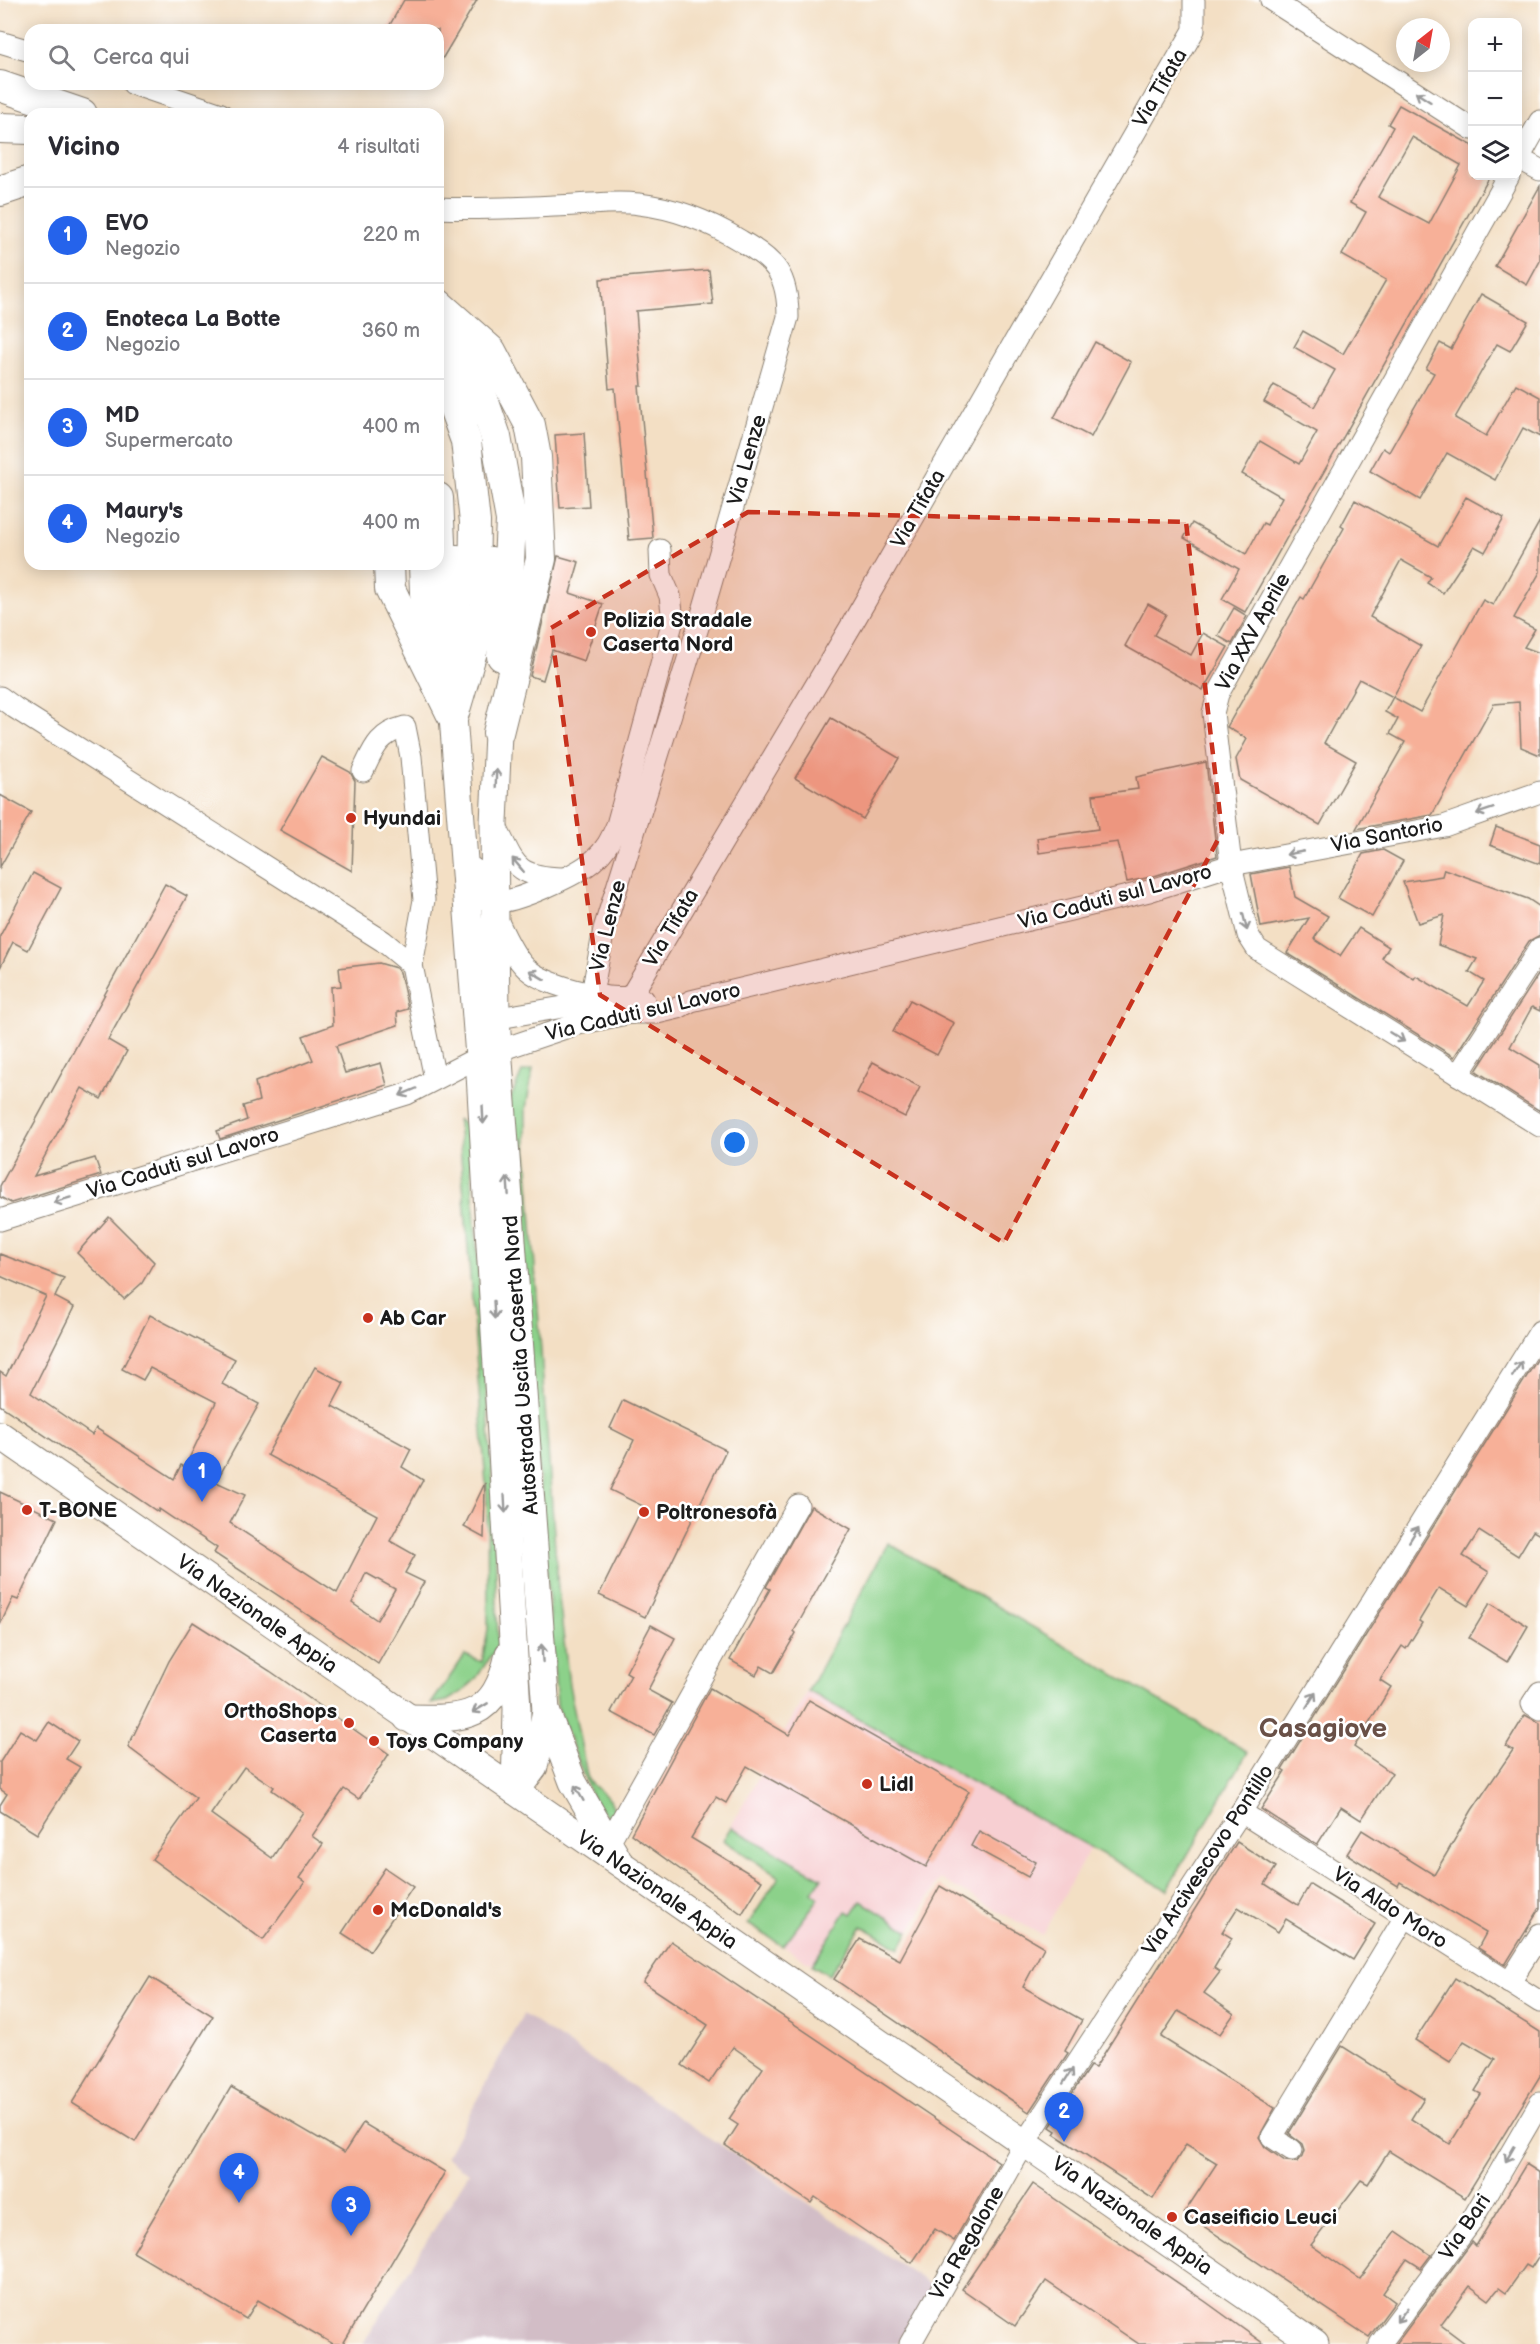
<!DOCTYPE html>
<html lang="it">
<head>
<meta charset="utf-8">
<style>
	:root { --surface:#fff; --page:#f7f7f7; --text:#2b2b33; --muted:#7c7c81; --line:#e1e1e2; --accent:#2563eb }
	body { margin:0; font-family:"Balsamiq Sans",sans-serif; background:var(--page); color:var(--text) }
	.controls { position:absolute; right:18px; top:18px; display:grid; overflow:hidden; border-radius:12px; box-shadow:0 3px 15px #0003 }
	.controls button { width:54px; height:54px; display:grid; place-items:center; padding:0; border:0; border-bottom:2px solid var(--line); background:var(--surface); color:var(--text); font:30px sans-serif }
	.compass { position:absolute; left:1396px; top:18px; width:54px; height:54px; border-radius:50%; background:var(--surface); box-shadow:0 3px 15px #0003; rotate:31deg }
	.you { position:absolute; left:735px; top:1143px; width:21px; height:21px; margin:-15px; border:4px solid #fff; border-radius:50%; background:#1a73e8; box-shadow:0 0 0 9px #1a73e833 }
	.badge { display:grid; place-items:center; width:39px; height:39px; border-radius:50%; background:var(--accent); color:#fff; font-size:20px; font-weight:700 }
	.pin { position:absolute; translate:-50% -50px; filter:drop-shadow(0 2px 3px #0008) }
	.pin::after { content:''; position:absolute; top:32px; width:21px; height:18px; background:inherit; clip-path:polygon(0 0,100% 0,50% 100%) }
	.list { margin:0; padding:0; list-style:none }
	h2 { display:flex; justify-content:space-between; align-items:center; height:78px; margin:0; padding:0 24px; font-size:26px }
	h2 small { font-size:20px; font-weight:400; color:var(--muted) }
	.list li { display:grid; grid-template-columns:39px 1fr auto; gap:18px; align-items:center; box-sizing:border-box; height:96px; padding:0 24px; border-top:2px solid var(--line) }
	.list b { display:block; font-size:22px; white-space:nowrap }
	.list p { margin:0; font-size:20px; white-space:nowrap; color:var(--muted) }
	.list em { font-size:20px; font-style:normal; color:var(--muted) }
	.icon { flex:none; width:33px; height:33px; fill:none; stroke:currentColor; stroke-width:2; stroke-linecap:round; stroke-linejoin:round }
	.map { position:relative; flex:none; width:1540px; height:2344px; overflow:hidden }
	.search { position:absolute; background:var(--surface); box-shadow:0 3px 15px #0003; left:24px; top:24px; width:420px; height:66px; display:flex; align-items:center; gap:15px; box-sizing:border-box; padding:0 21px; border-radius:18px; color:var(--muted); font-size:22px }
	.panel { position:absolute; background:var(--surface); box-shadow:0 3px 15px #0003; left:24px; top:108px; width:420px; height:462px; border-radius:18px }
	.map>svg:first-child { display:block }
</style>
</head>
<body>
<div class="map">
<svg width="1540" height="2344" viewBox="0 0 1540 2344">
	<rect width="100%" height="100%" fill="#fff"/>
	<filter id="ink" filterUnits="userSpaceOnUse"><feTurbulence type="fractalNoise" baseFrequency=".0167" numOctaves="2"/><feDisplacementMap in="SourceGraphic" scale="12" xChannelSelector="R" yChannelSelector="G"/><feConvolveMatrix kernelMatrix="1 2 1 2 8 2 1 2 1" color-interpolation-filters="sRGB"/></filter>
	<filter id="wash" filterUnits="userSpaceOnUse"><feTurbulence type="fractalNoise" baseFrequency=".008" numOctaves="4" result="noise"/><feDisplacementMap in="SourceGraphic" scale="24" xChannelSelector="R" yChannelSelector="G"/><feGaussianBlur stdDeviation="1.35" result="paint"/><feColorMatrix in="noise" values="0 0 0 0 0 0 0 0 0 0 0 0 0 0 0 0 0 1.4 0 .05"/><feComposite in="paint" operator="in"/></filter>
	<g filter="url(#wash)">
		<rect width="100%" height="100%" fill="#f3dfc4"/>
		<!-- built -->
		<polygon fill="#f7cfd2" points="808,1691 1090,1848 1042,1935 940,1879 900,1948 862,1926 829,1975 748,1924 779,1877 723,1840"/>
		<!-- industrial -->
		<polygon fill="#d2bdc6" points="523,2014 933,2286 898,2344 363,2344 469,2173 446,2157"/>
		<!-- green -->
		<g fill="#8cd18a" stroke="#547653" stroke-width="1.5">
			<polygon points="533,1069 526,1108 526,1141 558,1589 569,1685 588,1780 610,1800 614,1809 608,1819 592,1798 557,1705 510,1100 522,1072"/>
			<polygon points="458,1119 465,1125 469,1135 494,1500 498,1645 475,1680 462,1692 447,1701 431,1704 465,1655 482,1662 488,1629 487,1497"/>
			<polygon points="888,1543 1248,1752 1167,1890 808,1691"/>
			<polygon points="731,1827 822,1878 812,1892 819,1898 783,1946 748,1924 779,1877 723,1840"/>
			<polygon points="861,1901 909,1931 900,1948 862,1926 829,1975 812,1965 846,1911 852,1914"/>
		</g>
		<g id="blocks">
			<!-- building -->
			<g fill="#f7b098" fill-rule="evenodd">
				<polygon points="404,0 477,0 438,66 438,30 387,30"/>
				<path d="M1399,105L1473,146V176H1490L1245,612L1222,599L1239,569L1184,538L1192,523L1246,554L1263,523L1267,525L1282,497L1242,474L1260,441L1299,464L1317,432L1264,402L1274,385L1314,407L1335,370L1294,347L1303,331L1343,354L1386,280L1342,255L1366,212L1350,203L1393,127L1388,124ZM1412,137L1461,165L1429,224L1378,197Z"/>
				<polygon points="1540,186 1540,261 1527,285 1495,266"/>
				<polygon points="709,270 713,304 636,311 642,386 639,386 653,538 629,540 615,388 609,389 600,279"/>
				<polygon points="1481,294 1528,321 1510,351 1497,344 1455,418 1486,436 1516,384 1540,397 1540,437 1523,428 1495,480 1447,453 1420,500 1370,471 1383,448 1389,452 1434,373 1426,369 1440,343 1451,349"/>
				<polygon points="1095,342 1131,362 1091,437 1054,418"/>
				<polygon points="584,433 589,506 560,508 555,435"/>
				<polygon points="1466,497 1504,518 1485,552 1474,546 1443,593 1427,583 1431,577 1401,560 1370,617 1421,646 1393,697 1359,679 1324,743 1356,761 1320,825 1240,780 1236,759 1247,739 1227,727 1301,597 1304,599 1344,528 1341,526 1355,500 1438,546"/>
				<polygon points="1540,521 1540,572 1514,618 1535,629 1524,647 1540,653 1540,755 1521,747 1519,702 1494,704 1432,815 1356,829 1405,742 1390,734 1398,719 1385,712 1393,697 1420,712 1483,600 1493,605"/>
				<polygon points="558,556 579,562 570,593 603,604 584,661 552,650 543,680 530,676"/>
				<polygon points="1148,604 1166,614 1154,635 1191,655 1203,633 1228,647 1203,690 1125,646"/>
				<polygon points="1234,608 1247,616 1232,644 1218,636"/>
				<polygon points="831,718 899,758 863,819 795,778"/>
				<polygon points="322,757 350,772 355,781 352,871 280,830"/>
				<polygon points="1206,762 1217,856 1151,877 1127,882 1118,842 1039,853 1037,838 1098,829 1093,795 1138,789 1136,777"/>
				<polygon points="0,795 31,812 0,867"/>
				<polygon points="1496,827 1540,844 1540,864 1490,845"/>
				<polygon points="1383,850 1403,861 1372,917 1338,898 1363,854"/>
				<polygon points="1289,867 1295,897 1328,916 1314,939 1340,956 1359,928 1389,947 1382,958 1414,979 1416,976 1468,1006 1484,981 1469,972 1477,959 1438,945 1444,915 1418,923 1403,882 1442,876 1444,869 1528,899 1540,907 1540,935 1529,941 1454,1057 1287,953 1309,918 1261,927 1251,874"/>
				<polygon points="33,873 61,888 28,950 13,942 0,968 0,936"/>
				<polygon points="165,884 187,896 108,1040 127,1051 101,1099 82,1088 34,1176 95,1158 101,1175 11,1203 0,1197 0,1186"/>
				<polygon points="379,963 396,968 400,972 408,1009 397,1012 398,1025 336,1046 345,1073 381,1063 387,1085 220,1139 217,1131 247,1120 243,1106 259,1101 255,1082 313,1060 303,1036 333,1025 331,987 341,986 339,968"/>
				<polygon points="1540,972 1540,1011 1532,1007 1510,1047 1540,1065 1540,1111 1476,1071"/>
				<polygon points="910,1000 954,1023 937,1055 893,1032"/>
				<polygon points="873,1062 920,1087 905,1117 857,1093"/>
				<polygon points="109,1217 154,1262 142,1283 124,1299 77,1253"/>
				<path d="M0,1254L64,1278L55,1297L74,1307L31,1393L92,1435L96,1428L174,1479L181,1465L185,1467L216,1402L150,1368L143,1380L122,1369L150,1315L235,1359L222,1384L259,1404L216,1482L245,1495L230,1523L337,1593L377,1515L267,1455L315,1367L344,1383L332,1406L411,1449L402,1467L423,1480L390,1541L415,1555L405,1573L424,1582L378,1664L320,1623L214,1553L217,1548L159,1509L158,1512L0,1405V1372L6,1376L46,1296L0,1276ZM366,1573L395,1589L377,1620L352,1603Z"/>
				<polygon points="1540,1355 1540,1535 1533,1531 1518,1556 1479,1531 1463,1556 1489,1572 1468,1606 1439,1588 1419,1621 1422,1623 1406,1649 1402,1646 1380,1680 1391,1687 1354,1747 1392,1773 1361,1820 1341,1807 1317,1845 1261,1809 1285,1772 1282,1770"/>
				<polygon points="623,1400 726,1450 645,1617 599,1595 643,1506 610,1490 634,1440 610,1428"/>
				<polygon points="485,1483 484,1538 464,1527"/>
				<polygon points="0,1492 57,1519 18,1600 13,1598 0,1625"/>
				<polygon points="811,1506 851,1529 794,1631 796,1633 773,1673 761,1666 756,1675 730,1660 770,1589 766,1587"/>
				<polygon points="1490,1603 1528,1626 1507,1662 1469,1638"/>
				<path d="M193,1622L270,1671L389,1754L359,1799L344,1789L312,1836L323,1844L299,1878L305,1882L263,1940L152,1859L196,1798L128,1747L169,1661ZM244,1767L274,1787L272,1790L303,1812L272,1858L211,1814Z"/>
				<polygon points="651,1625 675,1638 648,1690 672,1703 654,1735 611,1712 631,1675 626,1672"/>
				<polygon points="710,1688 789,1735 809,1700 969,1791 926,1867 747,1766 726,1803 716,1797 691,1838 762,1881 742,1914 631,1834"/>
				<polygon points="1525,1715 1540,1723 1540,1908 1505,1965 1478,1948 1486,1933 1400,1882 1398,1886 1347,1854 1362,1830 1434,1875 1472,1810 1513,1750 1506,1746"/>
				<polygon points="49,1722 78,1741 66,1759 80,1767 37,1834 0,1811 0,1805 7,1794 0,1789 0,1762 20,1730 37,1740"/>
				<polygon points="979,1831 1036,1862 1028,1877 971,1846"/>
				<polygon points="1237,1842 1276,1867 1265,1884 1298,1905 1310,1884 1375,1924 1353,1960 1286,1919 1278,1932 1238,1907 1222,1932 1232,1938 1214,1968 1220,1972 1204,1993 1234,2014 1220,2034 1178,2011 1161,2037 1275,2108 1259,2137 1265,2147 1285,2161 1297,2162 1303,2156 1305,2150 1303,2144 1289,2133 1342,2046 1424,2098 1411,2119 1450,2144 1481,2094 1475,2091 1495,2059 1464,2041 1450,2062 1415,2040 1455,1978 1540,2032 1540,2076 1465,2198 1389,2151 1368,2184 1361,2180 1311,2245 1360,2279 1396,2231 1431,2255 1421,2268 1407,2259 1383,2293 1395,2302 1369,2337 1184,2213 1217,2163 1186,2144 1153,2199 1054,2134 1056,2131 1050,2127 1090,2066 1095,2068"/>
				<polygon points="385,1868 413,1887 370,1951 342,1933"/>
				<polygon points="940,1886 1044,1947 1023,1987 1082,2020 1065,2051 1068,2053 1029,2112 834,1979 860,1939 900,1960"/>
				<polygon points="671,1941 999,2162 954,2241 935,2229 912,2263 815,2197 811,2203 725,2145 738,2125 729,2119 763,2068 733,2047 709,2083 682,2065 708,2025 643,1982"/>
				<polygon points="150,1977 213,2016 135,2142 72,2103"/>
				<polygon points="231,2087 344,2153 363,2123 445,2172 343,2344 333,2344 258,2300 246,2319 133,2252"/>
				<polygon points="1526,2164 1540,2173 1540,2254 1531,2268 1526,2265 1506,2293 1499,2288 1489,2300 1470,2286 1441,2325 1466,2344 1396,2344 1472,2242 1476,2246"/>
				<polygon points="1033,2184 1206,2302 1264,2344 1139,2344 1046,2281 1015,2326 962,2289"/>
			</g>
		</g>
	</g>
	<g filter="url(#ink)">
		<use href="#blocks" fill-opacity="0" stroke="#887e70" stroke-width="1.5"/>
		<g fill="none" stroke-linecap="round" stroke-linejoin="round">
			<!-- minor casing -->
			<g stroke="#887e70" stroke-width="23">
				<g id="minor">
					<polyline points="1271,0 1472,129"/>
					<polyline points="0,42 30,51"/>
					<polyline points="133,84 221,114"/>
					<polyline points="1518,158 1540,170"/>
					<polyline points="1518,160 1540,121"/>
					<polyline points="1509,176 1218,694 1213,713 1231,865 1248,935 1257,949 1540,1126"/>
					<path d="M438,208C483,210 530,207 575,205C596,204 618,201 639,204C675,208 710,222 741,241C776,261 788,275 788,317L703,611L604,929L592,994"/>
					<polyline points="0,697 15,708 383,941 412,965 435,1079"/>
					<path d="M363,771C374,748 378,734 405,727L411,757L424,900L412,965"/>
					<path d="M495,825C516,865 513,876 562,878"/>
					<path d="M474,869V887L482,898C486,899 491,902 495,902C516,903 579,874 594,860C606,850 611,839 617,825L673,620L670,596L661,575L660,550"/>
					<path d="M497,920C505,935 513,956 526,968C543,984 584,993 608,997C622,999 628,995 644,1000"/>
					<polyline points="631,1013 631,996 851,626 1194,30 1194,0"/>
					<polyline points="481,1021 604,1000"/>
					<polyline points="1458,1075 1540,948"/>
					<polyline points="0,1220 407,1094 479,1057 574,1025 631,1013 657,1013 678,1008 691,1001 1149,891 1231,865 1444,826 1540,792"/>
					<polyline points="1540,1692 1532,1704 1540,1709"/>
					<polyline points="1241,1812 1540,2002"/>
					<polyline points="603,1853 798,1505"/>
					<polyline points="1509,1983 1540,1934"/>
					<polyline points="1292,2150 1272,2137 1405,1917"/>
					<polyline points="910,2344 1025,2142 1241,1812 1540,1331"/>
					<polyline points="1380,2344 1469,2225 1540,2103"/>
				</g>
			</g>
			<!-- major casing -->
			<g stroke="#887e70" stroke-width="29">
				<g id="major">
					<polyline points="453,716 479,1057 517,1709 515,1791"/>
					<polyline points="498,733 494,823 496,1019 546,1711 534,1767 518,1788"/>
					<polyline points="0,1435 1315,2344"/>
					<polyline points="546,1711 573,1782 617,1858"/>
					<path d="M407,1718C465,1719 495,1720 509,1654"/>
				</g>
			</g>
			<!-- highway casing -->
			<g stroke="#887e70" stroke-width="32">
				<g id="highway">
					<polyline points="0,86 82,114"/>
					<polyline points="0,128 30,129"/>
					<polyline points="0,191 30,181"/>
					<polyline points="438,304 491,351 530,425 536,457 541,559 498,733"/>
					<polyline points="445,325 469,359 496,437 511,520 507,606 502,656"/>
					<polyline points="438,346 468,413"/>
					<polyline points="449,394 466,441 475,522 474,589"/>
					<polyline points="438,498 442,587"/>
					<polyline points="389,564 390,589 451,713"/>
					<polyline points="424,564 425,593 441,667"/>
					<polyline points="454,674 457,560"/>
					<polyline points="453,716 488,597 491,562"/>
				</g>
			</g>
			<!-- minor -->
			<use href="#minor" stroke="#fff" stroke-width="21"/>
			<!-- major -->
			<use href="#major" stroke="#fff" stroke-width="27"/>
			<!-- highway -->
			<use href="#highway" stroke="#fff" stroke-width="30"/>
		</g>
		<!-- one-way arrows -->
		<defs><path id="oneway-shaft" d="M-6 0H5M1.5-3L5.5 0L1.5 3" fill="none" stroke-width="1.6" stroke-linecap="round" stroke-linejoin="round" transform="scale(1.5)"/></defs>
		<g stroke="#999">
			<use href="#oneway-shaft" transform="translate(1423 97) rotate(-147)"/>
			<use href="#oneway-shaft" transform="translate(496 778) rotate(-88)"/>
			<use href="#oneway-shaft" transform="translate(1485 811) rotate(161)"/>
			<use href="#oneway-shaft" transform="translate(1295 853) rotate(169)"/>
			<use href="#oneway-shaft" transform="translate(518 865) rotate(-130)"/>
			<use href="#oneway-shaft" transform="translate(1245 922) rotate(76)"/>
			<use href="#oneway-shaft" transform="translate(537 975) rotate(-149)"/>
			<use href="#oneway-shaft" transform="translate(1397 1037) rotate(32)"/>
			<use href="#oneway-shaft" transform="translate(408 1092) rotate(157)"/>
			<use href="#oneway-shaft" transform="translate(483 1115) rotate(87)"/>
			<use href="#oneway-shaft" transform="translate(508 1186) rotate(-94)"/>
			<use href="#oneway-shaft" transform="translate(62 1200) rotate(163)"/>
			<use href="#oneway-shaft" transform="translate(494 1310) rotate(87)"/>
			<use href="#oneway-shaft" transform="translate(1517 1369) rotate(-58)"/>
			<use href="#oneway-shaft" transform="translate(505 1504) rotate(87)"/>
			<use href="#oneway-shaft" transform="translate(1414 1534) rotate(-58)"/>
			<use href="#oneway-shaft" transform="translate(542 1653) rotate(-94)"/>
			<use href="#oneway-shaft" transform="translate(1311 1700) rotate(-58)"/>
			<use href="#oneway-shaft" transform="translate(480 1708) rotate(149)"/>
			<use href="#oneway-shaft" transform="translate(579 1793) rotate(-120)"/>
			<use href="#oneway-shaft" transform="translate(1068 2076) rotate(-57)"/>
			<use href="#oneway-shaft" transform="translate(1510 2154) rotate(120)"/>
			<use href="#oneway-shaft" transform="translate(1402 2315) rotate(127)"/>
		</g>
	</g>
	<!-- marked area -->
	<path fill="#c8321e" fill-opacity="0.2" stroke="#c8321e" stroke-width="4.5" stroke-dasharray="12 8" stroke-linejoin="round" d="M748,512L1186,522L1222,832L1004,1243L600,995L551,628Z"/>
	<!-- markers -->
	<g fill="#c8321e" stroke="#fff" stroke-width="2">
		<circle cx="591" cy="632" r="6"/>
		<circle cx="351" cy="818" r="6"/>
		<circle cx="368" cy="1318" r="6"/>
		<circle cx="27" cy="1510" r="6"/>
		<circle cx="644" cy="1512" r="6"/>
		<circle cx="349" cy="1723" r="6"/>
		<circle cx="374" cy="1741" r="6"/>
		<circle cx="867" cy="1784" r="6"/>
		<circle cx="378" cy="1910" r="6"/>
		<circle cx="1172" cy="2217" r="6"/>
	</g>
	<g text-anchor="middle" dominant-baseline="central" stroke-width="5" stroke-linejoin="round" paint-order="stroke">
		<!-- street labels -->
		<g font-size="21" fill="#1c1c1c" stroke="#fff">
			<text transform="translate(1160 88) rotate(-60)">Via Tifata</text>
			<text transform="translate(747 460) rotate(-74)">Via Lenze</text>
			<text transform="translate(918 509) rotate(-60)">Via Tifata</text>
			<text transform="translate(1253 632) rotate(-61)">Via XXV Aprile</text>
			<text transform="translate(1387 835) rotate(-11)">Via Santorio</text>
			<text transform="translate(1115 897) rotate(-15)">Via Caduti sul Lavoro</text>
			<text transform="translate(608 926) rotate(-76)">Via Lenze</text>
			<text transform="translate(671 928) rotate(-59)">Via Tifata</text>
			<text transform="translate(643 1012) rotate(-13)">Via Caduti sul Lavoro</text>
			<text transform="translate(183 1163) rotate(-17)">Via Caduti sul Lavoro</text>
			<text transform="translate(521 1365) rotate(-94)">Autostrada Uscita Caserta Nord</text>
			<text transform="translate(257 1614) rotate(35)">Via Nazionale Appia</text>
			<text transform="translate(1208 1860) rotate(-57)">Via Arcivescovo Pontillo</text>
			<text transform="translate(657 1890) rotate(35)">Via Nazionale Appia</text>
			<text transform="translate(1390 1908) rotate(33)">Via Aldo Moro</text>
			<text transform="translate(1132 2216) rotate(35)">Via Nazionale Appia</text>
			<text transform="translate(1465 2227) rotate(-56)">Via Bari</text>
			<text transform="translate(967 2243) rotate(-60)">Via Regalone</text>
		</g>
		<!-- poi labels -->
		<g font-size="21" font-weight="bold" fill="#1c1c1c" stroke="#fff" text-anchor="start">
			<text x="603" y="620">Polizia Stradale<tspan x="603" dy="24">Caserta Nord</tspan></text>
			<text x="363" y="818">Hyundai</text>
			<text x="380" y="1318">Ab Car</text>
			<text x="39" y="1510">T-BONE</text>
			<text x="656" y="1512">Poltronesofà</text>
			<text x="337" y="1711" text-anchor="end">OrthoShops<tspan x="337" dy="24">Caserta</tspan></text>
			<text x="386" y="1741">Toys Company</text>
			<text x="879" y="1784">Lidl</text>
			<text x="390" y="1910">McDonald's</text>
			<text x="1184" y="2217">Caseificio Leuci</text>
		</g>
		<!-- district labels -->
		<g font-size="27" font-weight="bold" fill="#695047" stroke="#fff">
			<text x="1323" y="1729">Casagiove</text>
		</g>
	</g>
</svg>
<div class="controls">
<button>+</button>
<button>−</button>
<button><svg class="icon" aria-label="layers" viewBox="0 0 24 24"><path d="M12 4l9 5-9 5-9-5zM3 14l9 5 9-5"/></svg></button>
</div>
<svg class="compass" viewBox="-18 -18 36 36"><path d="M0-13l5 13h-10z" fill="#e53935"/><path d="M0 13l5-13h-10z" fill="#7c7c81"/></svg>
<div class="you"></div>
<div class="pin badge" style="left:202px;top:1502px">1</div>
<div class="pin badge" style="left:1064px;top:2142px">2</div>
<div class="pin badge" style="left:351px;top:2236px">3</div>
<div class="pin badge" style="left:239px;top:2203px">4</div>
<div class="search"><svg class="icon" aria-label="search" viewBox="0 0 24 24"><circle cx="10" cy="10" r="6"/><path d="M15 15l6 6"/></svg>Cerca qui</div>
<section class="panel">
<h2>Vicino<small>4 risultati</small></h2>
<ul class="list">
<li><span class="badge">1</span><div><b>EVO</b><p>Negozio</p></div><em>220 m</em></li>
<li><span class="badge">2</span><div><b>Enoteca La Botte</b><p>Negozio</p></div><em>360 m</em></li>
<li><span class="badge">3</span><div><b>MD</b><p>Supermercato</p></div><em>400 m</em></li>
<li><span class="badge">4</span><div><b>Maury's</b><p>Negozio</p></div><em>400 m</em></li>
</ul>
</section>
</div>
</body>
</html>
